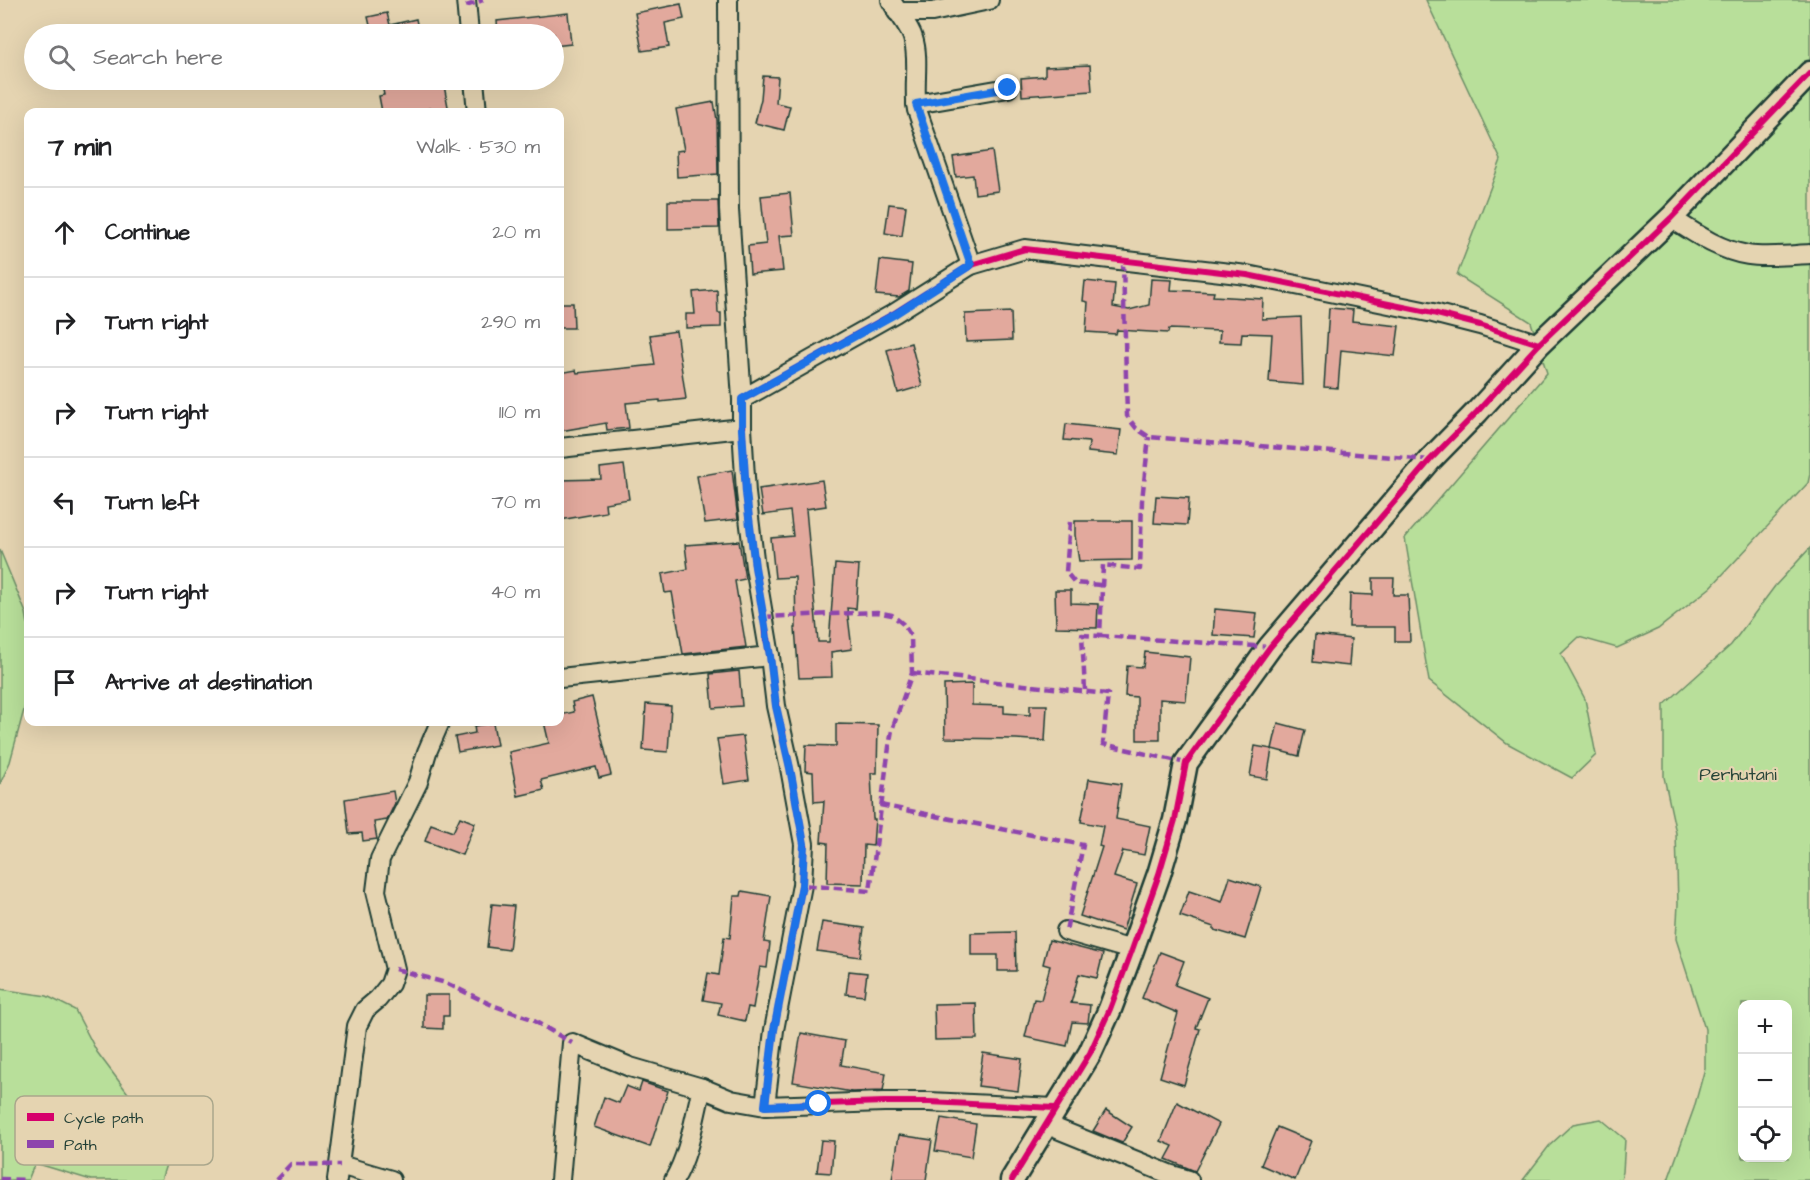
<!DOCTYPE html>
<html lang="en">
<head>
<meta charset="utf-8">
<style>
	:root { --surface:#fff; --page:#f6f6f6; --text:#202124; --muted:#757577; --line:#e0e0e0 }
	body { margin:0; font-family:"Architects Daughter",sans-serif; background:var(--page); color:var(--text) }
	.controls { position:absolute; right:18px; bottom:18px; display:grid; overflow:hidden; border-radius:12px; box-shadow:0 6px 24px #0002 }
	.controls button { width:54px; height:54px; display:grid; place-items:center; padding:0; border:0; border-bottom:2px solid var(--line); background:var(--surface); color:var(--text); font:30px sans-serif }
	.stop { position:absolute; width:18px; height:18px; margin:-14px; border:4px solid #1a73e8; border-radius:50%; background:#fff }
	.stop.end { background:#1a73e8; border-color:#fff; box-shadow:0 2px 6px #0008 }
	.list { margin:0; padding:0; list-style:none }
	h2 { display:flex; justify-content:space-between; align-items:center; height:78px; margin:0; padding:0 24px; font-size:26px }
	h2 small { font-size:20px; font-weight:400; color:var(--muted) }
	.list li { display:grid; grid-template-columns:39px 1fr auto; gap:18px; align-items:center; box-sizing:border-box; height:90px; padding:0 24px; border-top:2px solid var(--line) }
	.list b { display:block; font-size:22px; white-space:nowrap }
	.list em { font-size:20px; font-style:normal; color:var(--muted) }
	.icon { flex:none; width:33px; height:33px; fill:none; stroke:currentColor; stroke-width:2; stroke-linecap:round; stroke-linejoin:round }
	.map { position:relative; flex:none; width:1810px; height:1180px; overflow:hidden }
	.search { position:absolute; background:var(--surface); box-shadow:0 6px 24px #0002; left:24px; top:24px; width:540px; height:66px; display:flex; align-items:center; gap:15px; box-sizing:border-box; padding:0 21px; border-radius:33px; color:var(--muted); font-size:22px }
	.panel { position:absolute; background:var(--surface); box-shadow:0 6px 24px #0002; left:24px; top:108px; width:540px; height:618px; border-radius:12px }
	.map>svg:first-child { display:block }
</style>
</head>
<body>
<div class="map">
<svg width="1810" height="1180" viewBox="0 0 1810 1180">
	<rect width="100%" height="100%" fill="#e5d4b1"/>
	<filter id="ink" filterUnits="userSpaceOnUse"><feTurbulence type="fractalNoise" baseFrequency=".0167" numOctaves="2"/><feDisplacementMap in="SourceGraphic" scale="12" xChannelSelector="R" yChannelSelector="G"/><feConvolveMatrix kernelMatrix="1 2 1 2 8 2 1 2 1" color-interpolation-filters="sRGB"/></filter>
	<g filter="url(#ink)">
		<!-- green -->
		<g fill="#b8df9a" stroke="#6c8e67" stroke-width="1.5" fill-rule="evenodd">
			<polygon points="1426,0 1810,0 1810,474 1808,483 1711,587 1658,629 1617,648 1579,637 1561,654 1585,699 1596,755 1572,778 1507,743 1429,681 1405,538 1547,373 1531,322 1457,275 1501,160"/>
			<path d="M1810,548V1180H1668L1694,1108L1705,1068V1029L1676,939L1678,904L1676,833L1664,777V705L1731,645L1775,586ZM1788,1004V1158H1742V1004Z"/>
			<polygon points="0,550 26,613 28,624 28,695 10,762 0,784"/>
			<polygon points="0,989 47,996 75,1010 97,1052 136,1104 168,1136 170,1152 161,1180 91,1180 35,1163 28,1180 0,1180"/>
			<polygon points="1601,1119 1625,1139 1623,1172 1621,1180 1523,1180 1549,1146 1573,1124"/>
		</g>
		<!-- building -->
		<g fill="#e2a99d" stroke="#1f3d34" stroke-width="1.5">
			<polygon points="681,4 684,19 665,23 669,47 642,51 635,13"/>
			<polygon points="387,13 390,25 416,19 419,34 372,34 368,17"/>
			<polygon points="568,13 571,44 554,46 554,34 498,34 497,21"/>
			<polygon points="1090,65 1092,91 1022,96 1021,78 1045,76 1045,67"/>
			<polygon points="763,76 778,77 776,103 790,106 784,130 755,123 761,99"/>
			<polygon points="381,80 443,80 449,112 433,112 432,108 404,112 382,112 379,96 384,95"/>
			<polygon points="714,102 717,120 718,174 677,177 676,151 684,150 676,109"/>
			<polygon points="992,151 998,191 975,194 973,175 956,177 953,157"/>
			<polygon points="790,193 794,235 779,236 783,271 750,274 748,246 766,244 761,196"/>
			<polygon points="668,201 718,201 719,228 668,229"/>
			<polygon points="889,204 906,206 902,236 885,233"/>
			<polygon points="880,260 912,264 909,291 899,297 876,295"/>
			<polygon points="1151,279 1172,280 1171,290 1214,292 1213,296 1263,299 1262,319 1301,317 1303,385 1269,382 1272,334 1242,333 1241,343 1219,342 1220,331 1169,329 1168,333 1117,330 1116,334 1086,332 1088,302 1083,301 1085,281 1115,284 1113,307 1129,310 1149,305"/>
			<polygon points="717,290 718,313 721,313 721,327 686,328 686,314 695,314 693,292"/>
			<polygon points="560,303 573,303 574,328 560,328"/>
			<polygon points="1329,308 1353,310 1352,321 1399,326 1395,356 1341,350 1338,388 1324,387"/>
			<polygon points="1011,312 1012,340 966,342 965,314"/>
			<polygon points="676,331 686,399 660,402 660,400 626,403 629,428 607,430 606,423 560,431 560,373 576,370 577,373 655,365 650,335"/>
			<polygon points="911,343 922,386 898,393 887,350"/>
			<polygon points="1066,424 1121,430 1118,455 1088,452 1089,442 1064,440"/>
			<polygon points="624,465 629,499 605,503 606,512 560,520 560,480 601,479 600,468"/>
			<polygon points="732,470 738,519 705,523 697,476"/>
			<polygon points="822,480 826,506 806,509 818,642 829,642 835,564 859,566 856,609 847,608 852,649 831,652 832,677 799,678 795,628 796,628 795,577 775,578 771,538 793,536 790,511 763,515 759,489"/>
			<polygon points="1156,496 1189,498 1187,525 1154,523"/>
			<polygon points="1075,521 1132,521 1132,560 1079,561 1075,535"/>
			<polygon points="739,541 745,579 735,581 746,647 683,654 672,592 665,593 662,574 688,569 685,545"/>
			<polygon points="1373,578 1394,578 1393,595 1408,595 1410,641 1395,641 1395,627 1349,627 1350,594 1373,595"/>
			<polygon points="1055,590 1071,590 1071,603 1098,604 1097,628 1056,627"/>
			<polygon points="1215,609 1257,613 1254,638 1213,635"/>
			<polygon points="1315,635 1351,639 1349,666 1313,662"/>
			<polygon points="1145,652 1190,657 1186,701 1160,699 1160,740 1137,740 1137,697 1125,696 1127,666 1143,667"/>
			<polygon points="739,671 742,706 713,708 710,674"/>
			<polygon points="972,684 972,705 1004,706 1004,713 1030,715 1030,705 1047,705 1045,741 1016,739 945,738 944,685"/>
			<polygon points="592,697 611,775 599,778 596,767 541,780 544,790 518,796 509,752 549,743 544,722 560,722 560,715 574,712 572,702"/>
			<polygon points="646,704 671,706 668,752 643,750"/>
			<polygon points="493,723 497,745 458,752 455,737 475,733 474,726"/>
			<polygon points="1278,723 1305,730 1299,756 1272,749"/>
			<polygon points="836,724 878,725 877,773 871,773 873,819 875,819 873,846 864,845 863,884 827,883 828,843 821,842 824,801 814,802 813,772 805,771 806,745 836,746"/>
			<polygon points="743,736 749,780 724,784 717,739"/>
			<polygon points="1255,746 1272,749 1267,779 1250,776"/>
			<polygon points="1089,779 1121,784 1116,819 1150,826 1144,855 1123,851 1114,877 1137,884 1123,930 1080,916 1102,847 1099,846 1103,826 1081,822"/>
			<polygon points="393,791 395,803 387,820 374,822 377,839 363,841 362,833 349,834 345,799"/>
			<polygon points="460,817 475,823 462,855 425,841 431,824 453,832"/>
			<polygon points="1230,877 1261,887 1245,939 1214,930 1214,927 1180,916 1189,891 1222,902"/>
			<polygon points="742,891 771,896 764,942 770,943 767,968 760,967 753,1008 748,1007 745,1021 718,1015 721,1003 703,1000 708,973 719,975 724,937 730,938 734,896 741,896"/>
			<polygon points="492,904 514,906 509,950 487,947"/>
			<polygon points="822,922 864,928 860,957 817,951"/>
			<polygon points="1015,932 1016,971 998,971 998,955 971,955 971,933"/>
			<polygon points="1049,940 1103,954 1097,978 1079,974 1071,1003 1090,1005 1088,1023 1072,1022 1067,1046 1025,1037 1034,999 1041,1000 1050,966 1043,964"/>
			<polygon points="1160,952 1184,961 1175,985 1208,998 1196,1028 1200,1029 1184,1085 1160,1077 1178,1013 1142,998"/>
			<polygon points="849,971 867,973 864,996 846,994"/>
			<polygon points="424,995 449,995 449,1016 443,1016 443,1029 424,1028"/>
			<polygon points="976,1003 977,1039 935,1040 934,1004"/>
			<polygon points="801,1033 845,1041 841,1065 886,1073 883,1091 852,1092 793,1082"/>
			<polygon points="983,1053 1022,1059 1018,1091 978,1086"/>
			<polygon points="642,1082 668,1091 650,1147 594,1127 604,1097 619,1103 626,1086 639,1091"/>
			<polygon points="1177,1102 1219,1124 1195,1171 1166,1159 1173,1146 1161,1141"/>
			<polygon points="1106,1110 1132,1127 1122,1143 1093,1131"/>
			<polygon points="941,1118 976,1124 971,1157 935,1151"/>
			<polygon points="1277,1127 1311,1141 1295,1180 1261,1165"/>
			<polygon points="899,1135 932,1140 926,1180 892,1180"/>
			<polygon points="821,1140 834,1141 831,1173 817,1172"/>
		</g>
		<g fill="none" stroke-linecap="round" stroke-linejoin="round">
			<!-- minor casing -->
			<g stroke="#1f3d34" stroke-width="22">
				<g id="minor">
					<polyline points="466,0 469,34"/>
					<polyline points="728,0 729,210 742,399"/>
					<path d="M891,0C897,12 910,27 913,38C920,59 913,87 917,110L971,265"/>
					<polyline points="897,12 932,12 989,0"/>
					<polyline points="474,80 477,112"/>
					<polyline points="916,104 1008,88"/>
					<path d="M1671,218C1696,234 1719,250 1748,255C1766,258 1791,255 1810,254"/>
					<polyline points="560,448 742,428"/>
					<polyline points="560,678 770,656"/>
					<polyline points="1066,931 1132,950"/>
					<polyline points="1055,1108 929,1102 884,1102 765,1106 774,1030 802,885 804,844 790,768 776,706 770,656 755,567 746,493 742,428 742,399 895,313 971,265 1025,249 1247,275 1433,313 1480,325 1539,344"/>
					<polyline points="1045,1124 1169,1174 1189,1180"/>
					<polyline points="340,1165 391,1180"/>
					<polyline points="337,1180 357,1026 365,1010 378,999 390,984 395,969 376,891 380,859 418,782 427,752 440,722"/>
					<polyline points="560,1180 572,1043 630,1067 702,1088 731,1100 765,1106"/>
					<path d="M674,1180C690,1153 694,1118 702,1088"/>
				</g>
			</g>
			<!-- tertiary casing -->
			<g stroke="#1f3d34" stroke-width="27">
				<polyline id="tertiary" points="1012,1180 1090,1053 1110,1009 1132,950 1159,874 1175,820 1186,763 1270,647 1430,460 1477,412 1539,344 1671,218 1810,73"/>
			</g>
			<!-- minor -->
			<use href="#minor" stroke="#e5d4b1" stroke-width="18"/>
			<!-- tertiary -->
			<use href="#tertiary" stroke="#e5d4b1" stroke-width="22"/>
			<!-- quiet -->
			<g stroke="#8e44ad" stroke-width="4.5" stroke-dasharray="9 4.5" stroke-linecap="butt">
				<polyline points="466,6 483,0"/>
				<polyline points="1123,261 1127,416 1136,428 1149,437 1430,460"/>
				<polyline points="1070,522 1066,572 1075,583 1101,585"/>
				<polyline points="763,617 877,612 892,615 903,624 911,636 912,673 892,730 889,747 870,891 802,885"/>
				<polyline points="1100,636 1270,647"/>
				<polyline points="912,673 1108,694 1103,744 1186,763"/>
				<polyline points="1085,690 1082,635 1100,636 1103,565 1140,569 1142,500 1149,437"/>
				<polyline points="880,805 1083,845 1066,931"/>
				<polyline points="395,969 446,983 492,1005 529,1018 572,1043"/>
				<polyline points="0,1179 26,1180"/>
				<polyline points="276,1180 291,1164 340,1165"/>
			</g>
			<!-- cycleway casing -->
			<g stroke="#e5d4b1" stroke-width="10">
				<g id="cycleway">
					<polyline points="1055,1108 929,1102 884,1102 765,1106 774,1030 802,885 804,844 790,768 776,706 770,656 755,567 746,493 742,428 742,399 895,313 971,265 1025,249 1247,275 1433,313 1480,325 1539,344"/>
					<polyline points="1012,1180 1090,1053 1110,1009 1132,950 1159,874 1175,820 1186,763 1270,647 1430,460 1477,412 1539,344 1671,218 1810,73"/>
				</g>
			</g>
			<!-- cycleway -->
			<use href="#cycleway" stroke="#d6006c" stroke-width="6"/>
		</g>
	</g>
	<g fill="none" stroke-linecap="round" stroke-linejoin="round" filter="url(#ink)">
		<!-- route -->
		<polyline stroke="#1a73e8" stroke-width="8" points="819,1104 765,1106 774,1030 802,885 804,844 790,768 776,706 770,656 755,567 746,493 742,429 742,399 895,314 971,265 916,104 1008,88"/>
	</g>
	<g text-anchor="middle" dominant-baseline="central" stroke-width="4.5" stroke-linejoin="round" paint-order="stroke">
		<!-- park labels -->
		<g font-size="18" fill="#274539" stroke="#e5d4b1">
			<text x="1738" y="774">Perhutani</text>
		</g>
	</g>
	<!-- legend -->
	<rect x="15" y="1096" width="198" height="69" rx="9" fill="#e5d4b1" stroke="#aaa78c" stroke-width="1.5"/>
	<rect x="27" y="1113" width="27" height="8" fill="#d6006c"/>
	<rect x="27" y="1140" width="27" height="8" fill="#8e44ad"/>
	<g font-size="16" fill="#1f3d34">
		<text x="64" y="1123">Cycle path</text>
		<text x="64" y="1150">Path</text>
	</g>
</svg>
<div class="controls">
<button>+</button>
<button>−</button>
<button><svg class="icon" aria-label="locate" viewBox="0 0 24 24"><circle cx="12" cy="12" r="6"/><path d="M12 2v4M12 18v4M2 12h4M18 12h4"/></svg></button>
</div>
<div class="stop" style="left:819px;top:1104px"></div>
<div class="stop end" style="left:1008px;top:88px"></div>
<div class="search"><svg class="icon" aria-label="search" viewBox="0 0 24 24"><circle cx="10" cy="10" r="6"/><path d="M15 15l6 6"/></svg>Search here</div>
<section class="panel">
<h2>7 min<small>Walk · 530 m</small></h2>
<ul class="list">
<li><svg class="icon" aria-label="ahead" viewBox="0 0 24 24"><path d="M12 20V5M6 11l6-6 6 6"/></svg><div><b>Continue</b></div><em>20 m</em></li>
<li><svg class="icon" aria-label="right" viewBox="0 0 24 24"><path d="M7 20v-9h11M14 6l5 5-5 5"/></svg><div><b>Turn right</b></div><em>290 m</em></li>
<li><svg class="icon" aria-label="right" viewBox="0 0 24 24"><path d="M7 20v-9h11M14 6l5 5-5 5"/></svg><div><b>Turn right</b></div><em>110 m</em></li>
<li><svg class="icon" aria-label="left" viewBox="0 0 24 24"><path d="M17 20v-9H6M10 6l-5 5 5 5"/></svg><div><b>Turn left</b></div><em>70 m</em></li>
<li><svg class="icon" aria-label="right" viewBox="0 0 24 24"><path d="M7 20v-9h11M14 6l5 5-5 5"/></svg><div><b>Turn right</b></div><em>40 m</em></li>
<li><svg class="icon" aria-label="arrive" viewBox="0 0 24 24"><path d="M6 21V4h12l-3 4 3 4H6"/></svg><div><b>Arrive at destination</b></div></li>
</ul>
</section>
</div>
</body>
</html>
